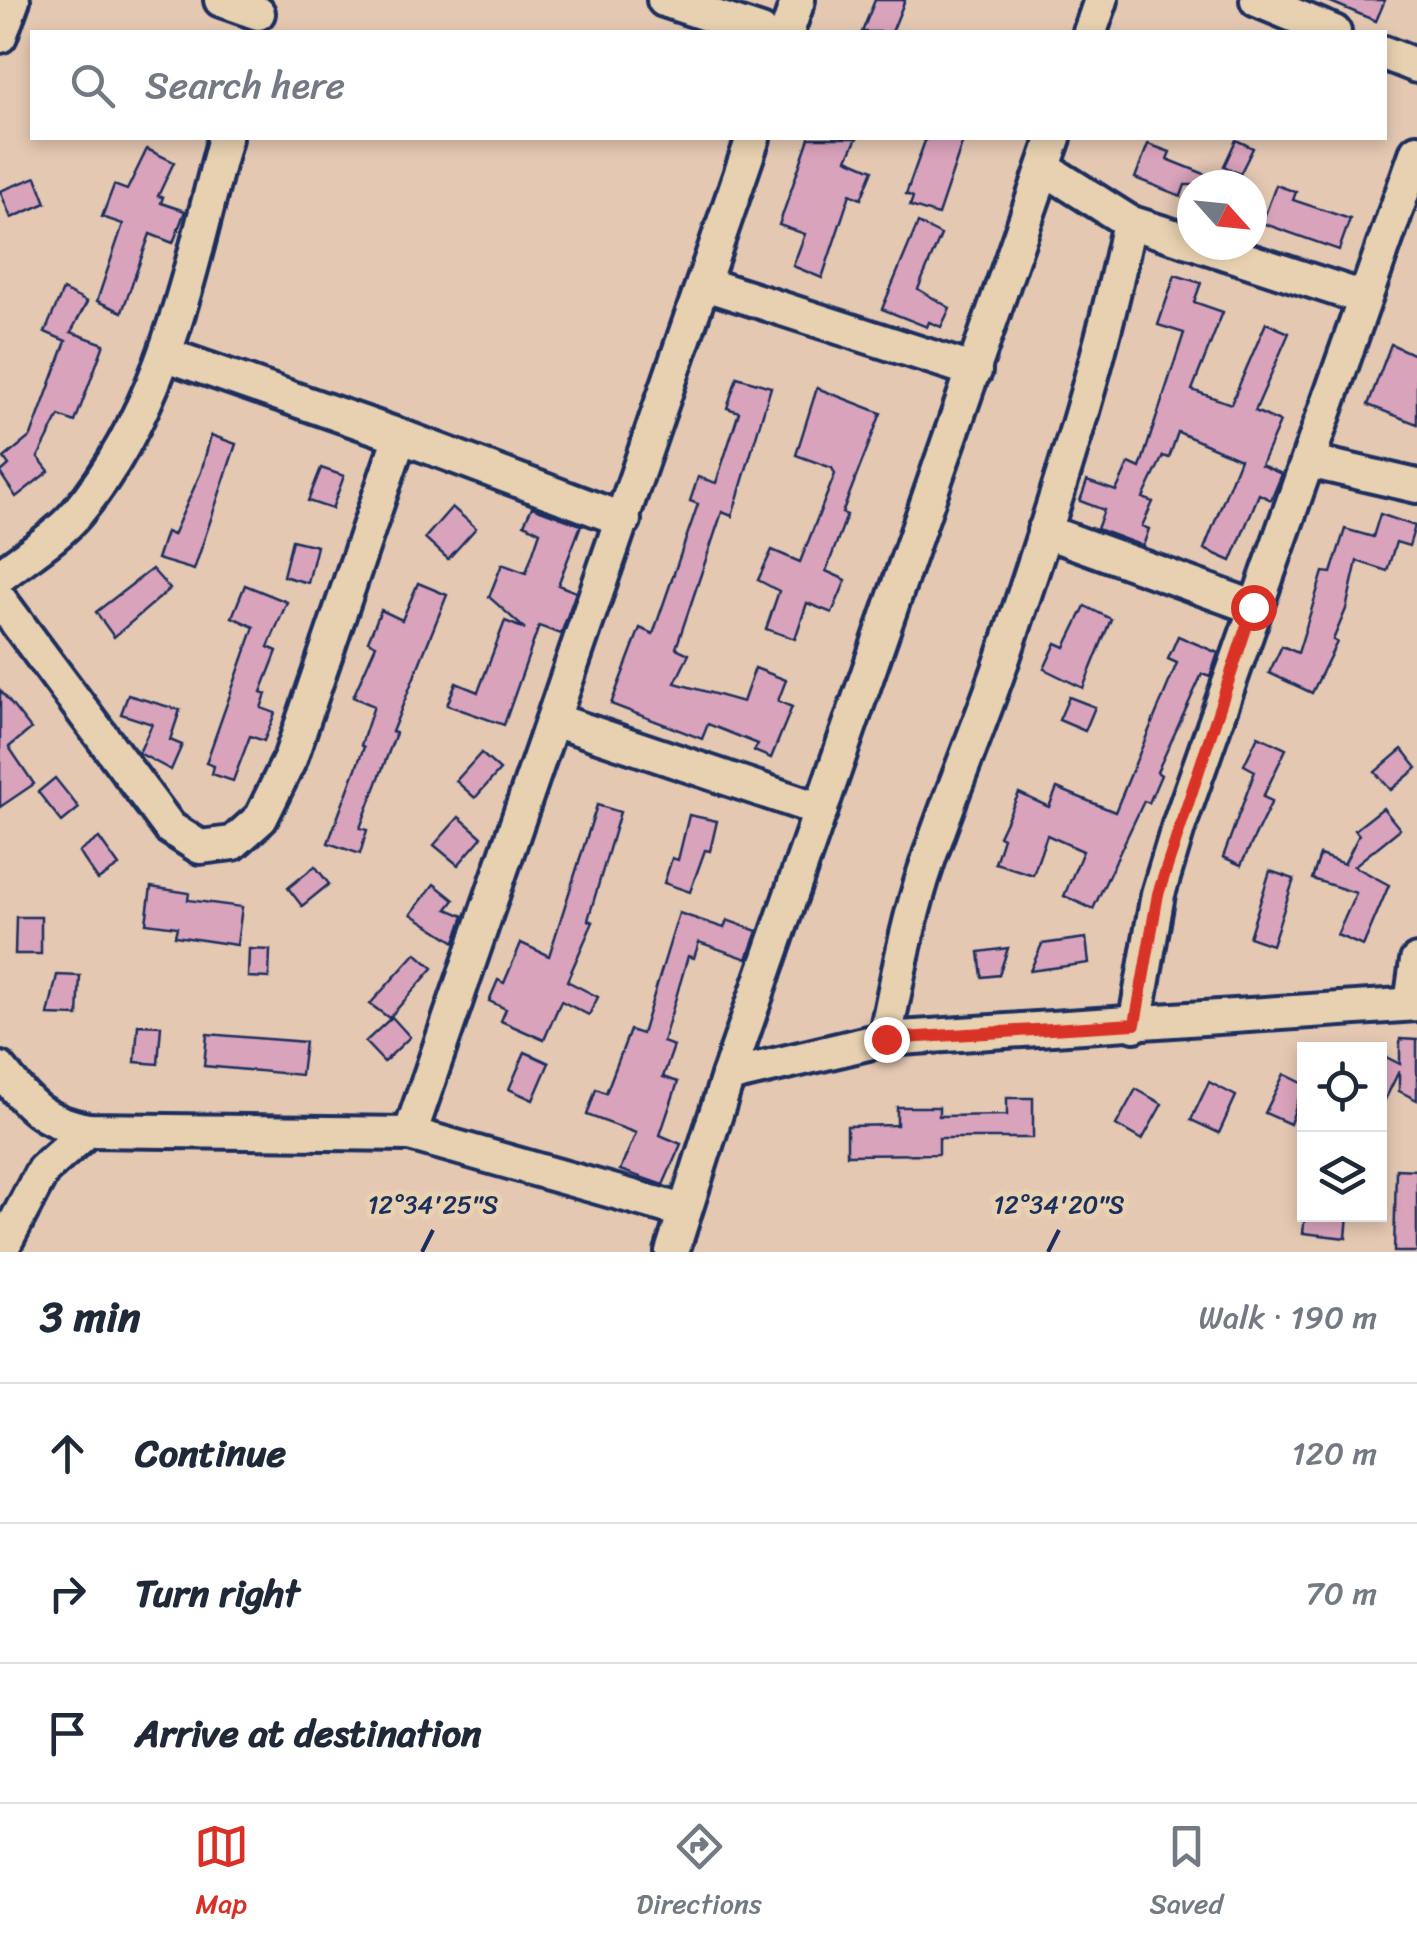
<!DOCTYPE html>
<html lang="en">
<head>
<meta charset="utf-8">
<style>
	:root { --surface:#fff; --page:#f6f6f7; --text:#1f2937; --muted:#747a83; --line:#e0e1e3; --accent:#d93025 }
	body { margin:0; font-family:Sriracha,sans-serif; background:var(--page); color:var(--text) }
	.controls { position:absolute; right:30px; bottom:30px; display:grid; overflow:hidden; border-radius:0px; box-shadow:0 5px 15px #0003 }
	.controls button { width:90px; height:90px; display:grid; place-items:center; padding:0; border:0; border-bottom:2px solid var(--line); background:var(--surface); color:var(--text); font:50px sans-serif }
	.compass { position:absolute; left:1177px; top:170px; width:90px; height:90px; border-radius:50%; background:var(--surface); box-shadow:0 5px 15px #0003; rotate:117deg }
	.stop { position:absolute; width:30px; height:30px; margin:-22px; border:8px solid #d93025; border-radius:50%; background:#fff }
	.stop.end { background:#d93025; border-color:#fff; box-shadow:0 2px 10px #0008 }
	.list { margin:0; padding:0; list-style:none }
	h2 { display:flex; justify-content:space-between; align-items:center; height:130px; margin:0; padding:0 40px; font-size:42px }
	h2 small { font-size:32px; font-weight:400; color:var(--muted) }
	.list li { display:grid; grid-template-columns:65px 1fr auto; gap:30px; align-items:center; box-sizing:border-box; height:140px; padding:0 40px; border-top:2px solid var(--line) }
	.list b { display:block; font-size:38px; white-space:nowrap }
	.list em { font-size:32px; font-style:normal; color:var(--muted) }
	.icon { flex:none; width:55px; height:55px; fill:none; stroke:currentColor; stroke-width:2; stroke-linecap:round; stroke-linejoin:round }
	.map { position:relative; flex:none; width:1417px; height:1252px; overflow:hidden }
	.search { position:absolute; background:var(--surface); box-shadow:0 5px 15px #0003; left:30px; right:30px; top:30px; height:110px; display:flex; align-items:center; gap:25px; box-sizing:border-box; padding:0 35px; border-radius:0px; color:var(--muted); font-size:38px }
	.sheet { height:550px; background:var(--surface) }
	nav { display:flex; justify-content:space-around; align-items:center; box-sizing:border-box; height:140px; border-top:2px solid var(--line); background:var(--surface); font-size:28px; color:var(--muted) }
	nav a { display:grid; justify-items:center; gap:5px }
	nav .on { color:var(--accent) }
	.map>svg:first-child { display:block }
</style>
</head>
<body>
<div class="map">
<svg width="1417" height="1252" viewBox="0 0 1417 1252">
	<rect width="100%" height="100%" fill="#e4c8b2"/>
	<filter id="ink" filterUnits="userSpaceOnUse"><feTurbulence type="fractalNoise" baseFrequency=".01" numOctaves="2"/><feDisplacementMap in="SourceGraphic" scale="20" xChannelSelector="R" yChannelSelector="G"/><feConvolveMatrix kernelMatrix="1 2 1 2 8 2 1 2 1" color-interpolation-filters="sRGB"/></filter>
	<g filter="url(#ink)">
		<!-- building -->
		<g fill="#d9a3bb" stroke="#1b2f5e" stroke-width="2.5">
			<polygon points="875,0 905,0 892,32 862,32"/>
			<polygon points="1326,0 1385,0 1376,21"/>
			<polygon points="809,138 857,138 847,159 873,170 861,199 850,194 822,278 793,266 805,234 779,225"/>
			<polygon points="926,138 964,138 938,215 910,206 913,197 906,194"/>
			<polygon points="1236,140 1253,148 1240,174 1224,166"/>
			<polygon points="1148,144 1170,152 1167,159 1232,185 1185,185 1181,196 1135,178"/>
			<polygon points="147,149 174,162 158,196 163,197 161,203 185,211 173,243 150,234 122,312 97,301 123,224 102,217 114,185 127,190"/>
			<polygon points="36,177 46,203 11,218 0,191"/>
			<polygon points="1276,185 1296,192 1293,200 1350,219 1339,250 1262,223"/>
			<polygon points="918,223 941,235 918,289 950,308 941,327 929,322 927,327 882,309"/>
			<polygon points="1175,275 1201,283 1194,302 1223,312 1192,390 1231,404 1266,323 1289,333 1255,411 1280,422 1261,465 1282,474 1271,500 1259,494 1231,561 1204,549 1240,459 1178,432 1169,458 1163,456 1143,498 1153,502 1142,526 1149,529 1143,546 1097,529 1104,510 1080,501 1087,481 1116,491 1129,463 1140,468 1184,333 1158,325"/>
			<polygon points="63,290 87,302 71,332 104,344 75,422 59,416 38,457 49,471 16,497 0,473 9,465 4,458 31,436 66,341 45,332"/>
			<polygon points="1391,344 1417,356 1417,424 1368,405"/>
			<polygon points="737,377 771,387 732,516 722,512 676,648 689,654 675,683 743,702 755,668 786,680 778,701 792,707 771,758 754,751 758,744 708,724 702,739 611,704 640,628 653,634 698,504 690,501 698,477 716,483 739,412 727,408"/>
			<polygon points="817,388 881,413 842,513 847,515 826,571 846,580 832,613 807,603 795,639 766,629 779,591 758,580 772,550 800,562 835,474 832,468 796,455"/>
			<polygon points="211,435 236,444 194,570 157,559 166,532 173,535 201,472"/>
			<polygon points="321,468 344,476 332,509 308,501"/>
			<polygon points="452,507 476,528 448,559 425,538"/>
			<polygon points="532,507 581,525 558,585 576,592 561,634 539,626 504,725 447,705 456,683 478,692 505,621 525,629 489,597 502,564 526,573 540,532 524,524"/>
			<polygon points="1380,514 1415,526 1409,546 1396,542 1387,571 1357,561 1346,609 1333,640 1337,642 1312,693 1269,673 1282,646 1298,653 1323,572 1331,573 1345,529 1373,537"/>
			<polygon points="292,540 317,546 308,583 283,576"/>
			<polygon points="152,569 170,589 114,637 96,612"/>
			<polygon points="418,583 447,595 392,732 396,733 360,828 367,830 360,854 328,843 364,747 361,745 374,706 353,697 376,645 368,641 381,610 402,620"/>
			<polygon points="245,585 287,602 268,647 277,651 261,692 266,694 261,708 275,713 264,741 250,736 233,781 212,774 214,766 206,763 254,627 232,617"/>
			<polygon points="1085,606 1111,619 1083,688 1044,669 1056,643 1065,647"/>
			<polygon points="1178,636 1218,653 1210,677 1202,674 1157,772 1161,775 1149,803 1144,801 1093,909 1064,896 1083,851 1047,835 1033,875 995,863 1003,838 999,836 1019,793 1049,807 1057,788 1115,812 1177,663 1168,659"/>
			<polygon points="0,690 31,729 9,747 34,784 0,807"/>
			<polygon points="128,695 180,710 170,740 182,745 171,770 139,753 152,724 121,714"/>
			<polygon points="1069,697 1095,707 1085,731 1059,720"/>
			<polygon points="1258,736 1286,749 1263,797 1272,801 1241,865 1223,857 1255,771 1244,765"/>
			<polygon points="1402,749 1417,768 1391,790 1375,772"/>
			<polygon points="481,753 500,770 475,798 456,781"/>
			<polygon points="55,778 79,808 62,822 38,792"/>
			<polygon points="597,805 620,812 588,920 593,922 567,981 598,997 589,1015 561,1001 544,1040 501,1021 506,1009 489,1001 498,980 504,983 521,943 549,956"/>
			<polygon points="1383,808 1400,829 1354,866 1389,885 1363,946 1337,935 1356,893 1312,879 1320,855 1344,864 1359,835 1355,830"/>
			<polygon points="689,815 717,821 710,851 705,850 690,892 664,883 672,858 678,860"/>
			<polygon points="459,817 482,837 458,865 434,845"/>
			<polygon points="99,838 119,866 98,880 79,852"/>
			<polygon points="315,866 329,884 302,906 288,888"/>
			<polygon points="1270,871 1294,879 1272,945 1249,937"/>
			<polygon points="434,884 454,900 447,909 464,916 455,942 411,914"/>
			<polygon points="151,887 189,893 188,900 242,907 237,945 175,936 177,927 146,923"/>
			<polygon points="679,913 724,928 727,920 757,931 747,959 699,942 694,958 688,956 663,1042 674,1046 663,1077 678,1082 660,1135 681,1144 663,1185 620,1170 636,1133 587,1115 596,1089 606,1093 630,1030 642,1034"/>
			<polygon points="16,917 41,917 41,954 15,954"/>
			<polygon points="1086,938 1089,963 1030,971 1042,944"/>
			<polygon points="1008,948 999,975 982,977 979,952"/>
			<polygon points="249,949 270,950 269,978 248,977"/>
			<polygon points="416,953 433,968 389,1018 370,1004"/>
			<polygon points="57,975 80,976 78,1016 48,1015"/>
			<polygon points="392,1017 410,1037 384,1062 365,1042"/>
			<polygon points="138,1025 161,1026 158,1064 135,1062"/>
			<polygon points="207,1034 305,1042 301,1075 204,1066"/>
			<polygon points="1400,1039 1417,1040 1417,1100 1399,1091 1399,1071 1380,1110 1380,1054 1400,1064"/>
			<polygon points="525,1052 549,1063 533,1100 509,1089"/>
			<polygon points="1284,1074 1304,1084 1290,1124 1265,1113"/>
			<polygon points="1209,1082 1236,1096 1219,1133 1191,1120"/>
			<polygon points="1136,1089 1162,1104 1142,1140 1116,1125"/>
			<polygon points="1007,1098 1033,1098 1033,1138 939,1138 939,1154 847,1155 847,1126 897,1125 897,1107 939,1107 939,1116 1007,1115"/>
			<polygon points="1396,1169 1417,1170 1417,1252 1394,1252"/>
			<polygon points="1305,1214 1348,1214 1346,1238 1303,1233"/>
		</g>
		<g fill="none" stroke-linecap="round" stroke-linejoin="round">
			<!-- minor casing -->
			<g stroke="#1b2f5e" stroke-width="40">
				<g id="minor">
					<polyline points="221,0 258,13"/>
					<polyline points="664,0 761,32"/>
					<polyline points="1257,0 1334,32"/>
					<polyline points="787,32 798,0"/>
					<polyline points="1090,32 1101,0"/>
					<polyline points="0,36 13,0"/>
					<polyline points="1384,53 1417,66"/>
					<polyline points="1044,168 1129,222 1192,242"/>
					<polyline points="1201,245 1364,298"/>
					<polyline points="705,284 975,371"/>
					<polyline points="167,355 400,436 624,520"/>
					<polyline points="1308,461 1417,486"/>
					<polyline points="1044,531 1253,607"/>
					<path d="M0,576C25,556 57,537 77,513C166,406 190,268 225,138"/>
					<polyline points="0,600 170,828 200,847 233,843 261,818 290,759 400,436"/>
					<polyline points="554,720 821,810"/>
					<polyline points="1411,1004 1417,961"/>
					<polyline points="1135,1025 1158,894 1178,828 1417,151"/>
					<path d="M885,1039C897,979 908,919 928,861C952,789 983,719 1007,646C1054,507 1100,366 1129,222"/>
					<path d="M0,1069C29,1105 41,1121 88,1130L410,1134"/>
					<polyline points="728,1076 885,1039 1417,1004"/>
					<polyline points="683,1211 410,1134 753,138"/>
					<polyline points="0,1252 43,1170 88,1130"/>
					<polyline points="672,1252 728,1076 1054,138"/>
				</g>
			</g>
			<!-- minor -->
			<use href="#minor" stroke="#e7d1b0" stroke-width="32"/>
		</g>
	</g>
	<g fill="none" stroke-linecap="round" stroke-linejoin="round" filter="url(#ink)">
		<!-- route -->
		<polyline stroke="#d93025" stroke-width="12" points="886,1039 1135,1024 1158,894 1253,607"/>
	</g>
	<!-- ticks -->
	<path fill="none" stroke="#1b2f5e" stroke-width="4" d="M422,1252L433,1230M1048,1252L1059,1230"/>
	<g font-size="25" text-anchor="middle" fill="#1b2f5e" stroke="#e7d1b0" stroke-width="10" stroke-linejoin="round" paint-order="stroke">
		<text x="433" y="1213">12°34'25"S</text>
		<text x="1059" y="1213">12°34'20"S</text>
	</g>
</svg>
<div class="controls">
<button><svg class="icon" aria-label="locate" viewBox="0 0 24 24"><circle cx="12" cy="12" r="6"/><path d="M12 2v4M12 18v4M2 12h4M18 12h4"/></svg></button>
<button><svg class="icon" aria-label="layers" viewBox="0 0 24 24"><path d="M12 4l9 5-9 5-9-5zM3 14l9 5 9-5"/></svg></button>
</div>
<svg class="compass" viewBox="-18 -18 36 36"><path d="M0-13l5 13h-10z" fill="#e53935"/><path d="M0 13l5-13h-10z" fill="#747a83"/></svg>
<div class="stop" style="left:1253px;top:607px"></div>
<div class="stop end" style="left:886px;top:1039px"></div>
<div class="search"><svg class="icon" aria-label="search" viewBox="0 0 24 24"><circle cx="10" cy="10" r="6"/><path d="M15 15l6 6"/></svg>Search here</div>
</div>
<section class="sheet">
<h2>3 min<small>Walk · 190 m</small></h2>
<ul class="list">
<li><svg class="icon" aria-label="ahead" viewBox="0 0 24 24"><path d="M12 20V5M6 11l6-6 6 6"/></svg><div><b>Continue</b></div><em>120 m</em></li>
<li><svg class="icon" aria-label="right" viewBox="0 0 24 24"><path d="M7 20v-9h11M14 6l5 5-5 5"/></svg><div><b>Turn right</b></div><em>70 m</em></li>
<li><svg class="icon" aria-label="arrive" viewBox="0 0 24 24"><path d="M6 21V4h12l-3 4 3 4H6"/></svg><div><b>Arrive at destination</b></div></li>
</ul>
</section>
<nav>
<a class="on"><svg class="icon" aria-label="map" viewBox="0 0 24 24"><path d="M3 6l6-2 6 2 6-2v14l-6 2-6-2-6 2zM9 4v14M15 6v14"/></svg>Map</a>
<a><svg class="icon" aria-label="directions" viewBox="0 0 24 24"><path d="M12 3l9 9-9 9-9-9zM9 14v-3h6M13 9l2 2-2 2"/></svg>Directions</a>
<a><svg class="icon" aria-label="saved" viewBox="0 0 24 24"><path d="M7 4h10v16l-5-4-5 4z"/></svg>Saved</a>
</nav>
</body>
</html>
